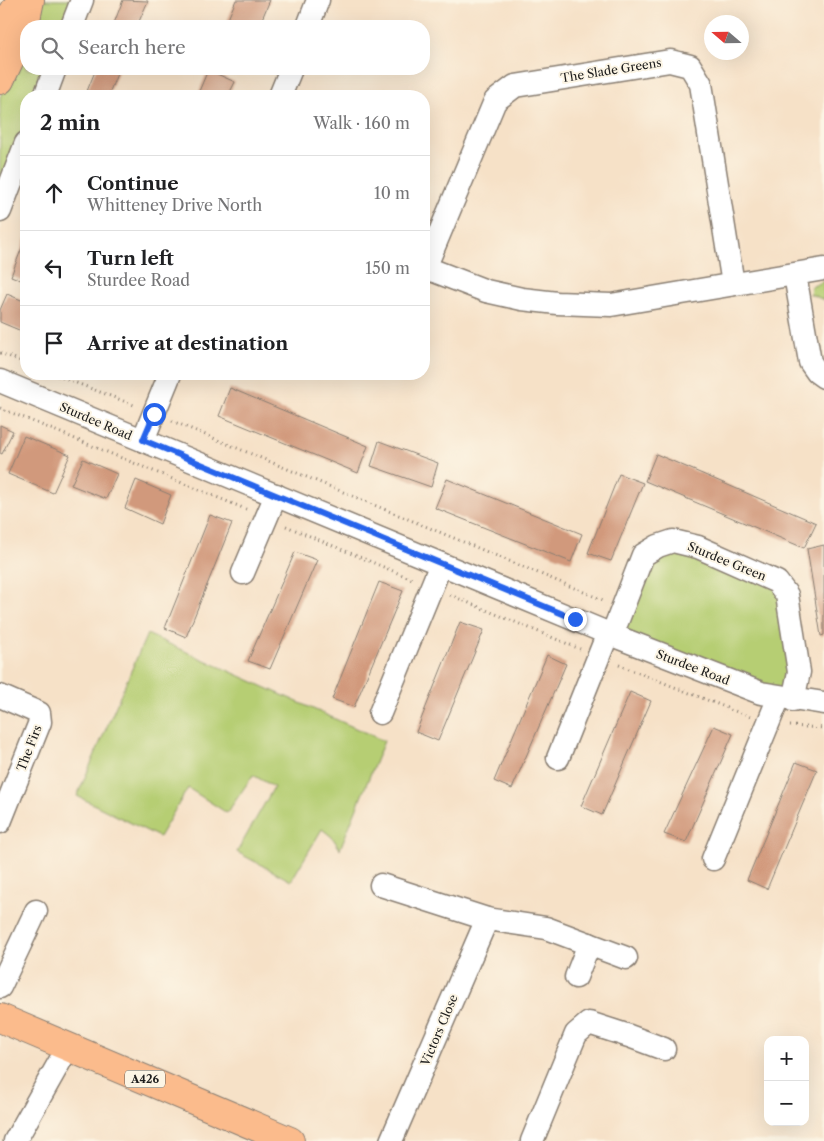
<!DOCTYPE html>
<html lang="en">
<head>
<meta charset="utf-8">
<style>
	:root { --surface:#fff; --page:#f2f2f2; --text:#202124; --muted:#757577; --line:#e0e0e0 }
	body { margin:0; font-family:"Libre Caslon Text",serif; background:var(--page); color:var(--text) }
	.controls { position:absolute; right:15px; bottom:15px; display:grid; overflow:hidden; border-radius:10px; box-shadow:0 5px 20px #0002 }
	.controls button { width:45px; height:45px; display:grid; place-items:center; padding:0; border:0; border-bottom:1px solid var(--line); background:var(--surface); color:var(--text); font:25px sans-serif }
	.compass { position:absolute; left:704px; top:15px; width:45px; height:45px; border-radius:50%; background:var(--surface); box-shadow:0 5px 20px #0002; rotate:290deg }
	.stop { position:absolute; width:15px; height:15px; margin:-11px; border:4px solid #2563eb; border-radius:50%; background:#fff }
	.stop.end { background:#2563eb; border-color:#fff; box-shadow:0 1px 5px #0008 }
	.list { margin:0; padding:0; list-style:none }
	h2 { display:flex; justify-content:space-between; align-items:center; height:65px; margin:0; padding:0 20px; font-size:21px }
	h2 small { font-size:16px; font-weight:400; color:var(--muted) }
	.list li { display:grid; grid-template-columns:32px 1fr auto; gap:15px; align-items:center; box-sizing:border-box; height:75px; padding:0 20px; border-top:1px solid var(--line) }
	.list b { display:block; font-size:19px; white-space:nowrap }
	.list p { margin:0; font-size:16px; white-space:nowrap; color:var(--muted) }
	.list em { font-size:16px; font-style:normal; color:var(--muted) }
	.icon { flex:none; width:28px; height:28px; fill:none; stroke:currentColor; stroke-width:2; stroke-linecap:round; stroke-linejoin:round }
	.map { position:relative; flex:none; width:824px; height:1141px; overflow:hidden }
	.search { position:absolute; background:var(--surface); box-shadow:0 5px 20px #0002; left:20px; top:20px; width:410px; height:55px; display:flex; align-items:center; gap:12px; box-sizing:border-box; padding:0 18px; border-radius:20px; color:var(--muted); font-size:19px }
	.panel { position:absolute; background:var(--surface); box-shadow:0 5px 20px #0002; left:20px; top:90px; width:410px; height:290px; border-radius:20px }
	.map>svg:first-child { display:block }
</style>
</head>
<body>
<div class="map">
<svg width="824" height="1141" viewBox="0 0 824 1141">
	<rect width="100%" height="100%" fill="#fcf5e5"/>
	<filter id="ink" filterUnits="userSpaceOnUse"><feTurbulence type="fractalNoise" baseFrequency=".02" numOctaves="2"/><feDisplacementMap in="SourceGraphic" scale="10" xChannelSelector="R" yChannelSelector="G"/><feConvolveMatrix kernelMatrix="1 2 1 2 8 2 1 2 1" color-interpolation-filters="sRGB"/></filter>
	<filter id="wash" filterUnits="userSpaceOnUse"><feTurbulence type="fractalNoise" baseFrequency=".0096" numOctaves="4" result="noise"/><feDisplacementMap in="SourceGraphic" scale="20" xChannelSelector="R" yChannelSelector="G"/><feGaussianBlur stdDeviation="1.12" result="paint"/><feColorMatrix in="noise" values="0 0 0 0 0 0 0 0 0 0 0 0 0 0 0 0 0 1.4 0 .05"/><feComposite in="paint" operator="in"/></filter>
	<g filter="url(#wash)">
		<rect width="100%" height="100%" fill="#f6e1c7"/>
		<!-- green -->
		<g fill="#b6ce73" stroke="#697548">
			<polygon points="43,0 73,0 63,26 32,26"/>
			<polygon points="26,38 26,69 46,69 36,96 26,96 26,120 0,187 0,97"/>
			<polygon points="824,281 824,300 810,294 811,287"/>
			<polygon points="658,546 777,582 793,700 612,635"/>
			<polygon points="147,634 384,741 340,849 332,837 322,829 291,881 237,852 274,787 253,775 227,813 188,788 159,837 77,796"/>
		</g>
		<g id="blocks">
			<!-- building -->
			<g fill="#d1997b">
				<polygon points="123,0 148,1 137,26 113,26"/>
				<polygon points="236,0 270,0 259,26 225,26"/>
				<polygon points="96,69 119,69 108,96 85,96"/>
				<polygon points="208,70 235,82 228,96 197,96"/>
				<polygon points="26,237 26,282 11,276"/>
				<polygon points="7,294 26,302 26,333 0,322 0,310"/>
				<polygon points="230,388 368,446 358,473 219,416"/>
				<polygon points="0,425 13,431 2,454 0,453"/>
				<polygon points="24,436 70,455 53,493 8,474"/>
				<polygon points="379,441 438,463 431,487 371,466"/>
				<polygon points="656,454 816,523 804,548 645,481"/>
				<polygon points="83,459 117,474 106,499 71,485"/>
				<polygon points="619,474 643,483 611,561 588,553"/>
				<polygon points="447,479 582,534 571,562 435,508"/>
				<polygon points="136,480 171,495 160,524 125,508"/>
				<polygon points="210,515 232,523 186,637 165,628"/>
				<polygon points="824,545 824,635 821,636 807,549"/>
				<polygon points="295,552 317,560 270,669 248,661"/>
				<polygon points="379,582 403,591 354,707 332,699"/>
				<polygon points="460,622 484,630 438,741 416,732"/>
				<polygon points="547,655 566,664 512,789 494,781"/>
				<polygon points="630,692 651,701 602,815 581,806"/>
				<polygon points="714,726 733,734 686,842 664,834"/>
				<polygon points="796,762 817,770 767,889 747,880"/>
			</g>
		</g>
	</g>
	<g filter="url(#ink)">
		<use href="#blocks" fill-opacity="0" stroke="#897e72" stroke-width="1"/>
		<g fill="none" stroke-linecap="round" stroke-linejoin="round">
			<!-- minor casing -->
			<g stroke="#897e72" stroke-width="25">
				<g id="minor">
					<polyline points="72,26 82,0"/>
					<polyline points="308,26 318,0"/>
					<polyline points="45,96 55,69"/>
					<polyline points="280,96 291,69"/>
					<polyline points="0,211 26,143"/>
					<polyline points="424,267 486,291 522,299 557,303 611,305 824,269"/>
					<polyline points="425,268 495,101 515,86 670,61 690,66 701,84 733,284"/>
					<polyline points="795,275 810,362 817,372 824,377"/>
					<polyline points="0,381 612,635 761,693 824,703"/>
					<polyline points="143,440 170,374"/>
					<polyline points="243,573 276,495"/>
					<polyline points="612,635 643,555 658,546 673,541 698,547 777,582 787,595 799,672 793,700"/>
					<polyline points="0,696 39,713 40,722 0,822"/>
					<polyline points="380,713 441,564"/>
					<polyline points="558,758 608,633"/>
					<polyline points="713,859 779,697"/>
					<polyline points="381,885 487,919 546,928 626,958"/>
					<polyline points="576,977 589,944"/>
					<polyline points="0,987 36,911"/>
					<polyline points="15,1141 68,1047"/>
					<polyline points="391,1141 487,919"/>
					<polyline points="532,1141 576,1034 589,1023 629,1036 664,1049"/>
				</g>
			</g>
			<!-- major casing -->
			<g stroke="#897e72" stroke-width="30">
				<polyline id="major" points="0,1018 290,1141"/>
			</g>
			<!-- highway casing -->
			<g stroke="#897e72" stroke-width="30">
				<g id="highway">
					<polyline points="0,34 21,0"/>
					<polyline points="0,80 24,29 30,0"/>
				</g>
			</g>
			<!-- path -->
			<g stroke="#897e72" stroke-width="3" stroke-dasharray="1 4" stroke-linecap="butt">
				<polyline points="0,353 26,363"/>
				<polyline points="53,374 134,405"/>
				<polyline points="0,408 248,510"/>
				<polyline points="172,421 603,600"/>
				<polyline points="286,526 412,579"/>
				<polyline points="450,595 580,649"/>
				<polyline points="619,665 750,717"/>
				<polyline points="790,726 824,728"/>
			</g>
			<!-- minor -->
			<use href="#minor" stroke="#fff" stroke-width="22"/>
			<!-- major -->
			<use href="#major" stroke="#fbbb8c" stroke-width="28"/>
			<!-- highway -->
			<use href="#highway" stroke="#fbbb8c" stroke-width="28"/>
		</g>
	</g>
	<g fill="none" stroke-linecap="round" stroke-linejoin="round" filter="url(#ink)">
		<!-- route -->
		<polyline stroke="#2563eb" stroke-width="6" points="154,414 143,440 575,619"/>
	</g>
	<g text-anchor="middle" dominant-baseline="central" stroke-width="4" stroke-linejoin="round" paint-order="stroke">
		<!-- shield labels -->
		<rect fill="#fcf5e5" stroke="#5f5d58" stroke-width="1" x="125" y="1070.5" width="40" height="17" rx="4"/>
		<g font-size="11" font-weight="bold" fill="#1c1c1c">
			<text x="145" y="1079">A426</text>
		</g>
		<!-- street labels -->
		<g font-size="12" fill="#1c1c1c" stroke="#fcf5e5">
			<text transform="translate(611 70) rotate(-9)">The Slade Greens</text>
			<text transform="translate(96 421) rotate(23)">Sturdee Road</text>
			<text transform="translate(727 561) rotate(22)">Sturdee Green</text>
			<text transform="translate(693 667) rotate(21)">Sturdee Road</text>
			<text transform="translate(29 748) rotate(-69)">The Firs</text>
			<text transform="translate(439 1030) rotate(-67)">Victors Close</text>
		</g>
	</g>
</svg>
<div class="controls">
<button>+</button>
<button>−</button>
</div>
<svg class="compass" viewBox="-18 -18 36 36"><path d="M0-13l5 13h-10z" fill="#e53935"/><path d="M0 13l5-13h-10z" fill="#757577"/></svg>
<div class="stop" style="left:154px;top:414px"></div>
<div class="stop end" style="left:575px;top:619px"></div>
<div class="search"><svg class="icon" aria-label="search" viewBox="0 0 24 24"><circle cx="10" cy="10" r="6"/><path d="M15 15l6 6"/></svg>Search here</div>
<section class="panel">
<h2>2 min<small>Walk · 160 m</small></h2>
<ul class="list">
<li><svg class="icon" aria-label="ahead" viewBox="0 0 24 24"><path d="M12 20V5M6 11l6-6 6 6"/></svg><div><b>Continue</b><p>Whitteney Drive North</p></div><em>10 m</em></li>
<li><svg class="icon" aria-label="left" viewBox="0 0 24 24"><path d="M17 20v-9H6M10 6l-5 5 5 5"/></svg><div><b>Turn left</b><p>Sturdee Road</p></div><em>150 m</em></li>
<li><svg class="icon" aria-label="arrive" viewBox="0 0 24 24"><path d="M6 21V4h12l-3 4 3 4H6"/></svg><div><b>Arrive at destination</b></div></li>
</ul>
</section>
</div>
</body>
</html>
